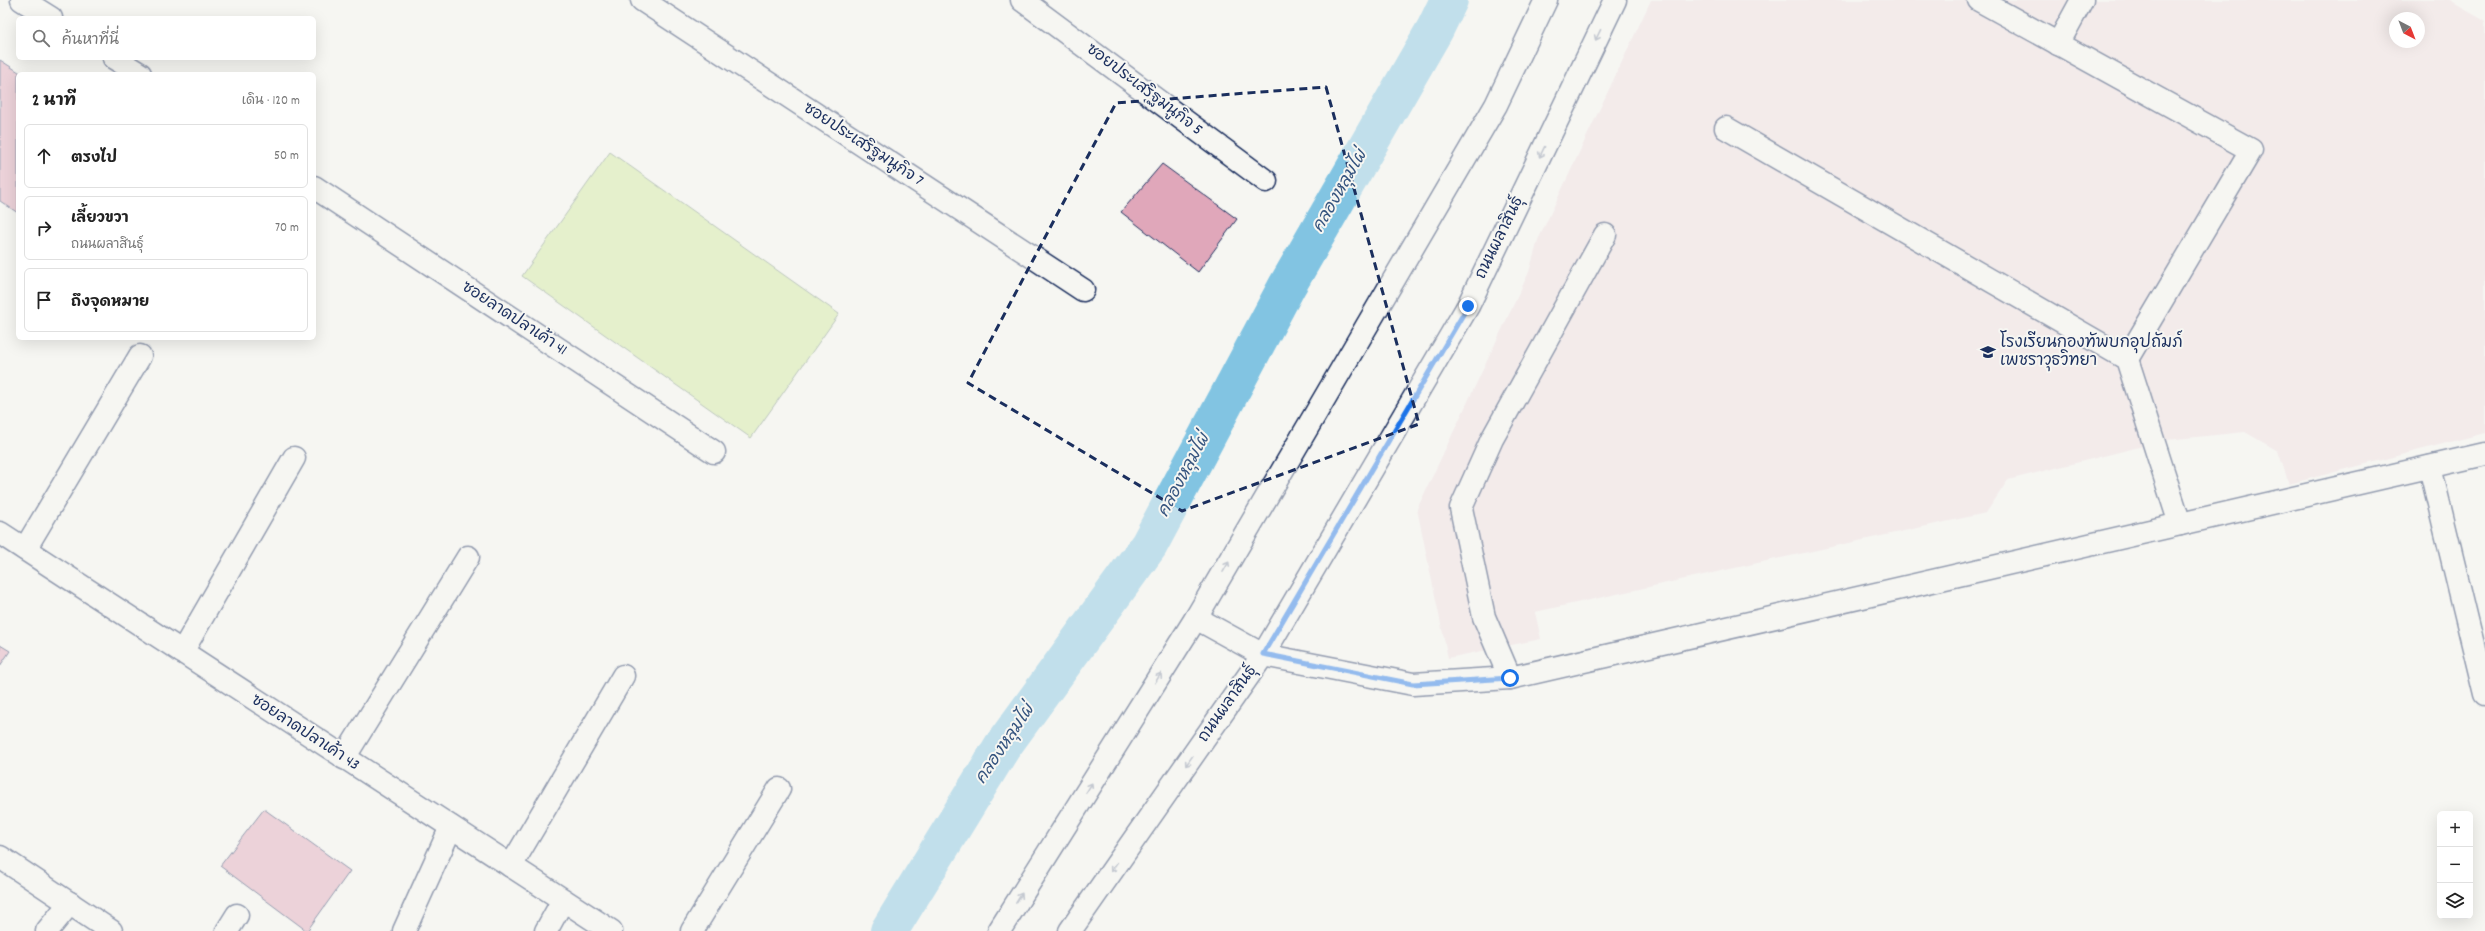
<!DOCTYPE html>
<html lang="th">
<head>
<meta charset="utf-8">
<style>
	:root { --surface:#fff; --page:#f6f6f6; --text:#222; --muted:#767676; --line:#e0e0e0 }
	body { margin:0; font-family:Dekko,"Playpen Sans Thai",sans-serif; background:var(--page); color:var(--text) }
	.controls { position:absolute; right:12px; bottom:12px; display:grid; overflow:hidden; border-radius:6px; box-shadow:0 4px 16px #0002 }
	.controls button { width:36px; height:36px; display:grid; place-items:center; padding:0; border:0; border-bottom:1px solid var(--line); background:var(--surface); color:var(--text); font:20px sans-serif }
	.compass { position:absolute; left:2389px; top:12px; width:36px; height:36px; border-radius:50%; background:var(--surface); box-shadow:0 4px 16px #0002; rotate:138deg }
	.stop { position:absolute; width:12px; height:12px; margin:-9px; border:3px solid #1a73e8; border-radius:50%; background:#fff }
	.stop.end { background:#1a73e8; border-color:#fff; box-shadow:0 1px 4px #0008 }
	.list { margin:0; padding:0; list-style:none }
	h2 { display:flex; justify-content:space-between; align-items:center; height:52px; margin:0; padding:0 16px; font-size:17px }
	h2 small { font-size:13px; font-weight:400; color:var(--muted) }
	.list li { display:grid; grid-template-columns:26px 1fr auto; gap:12px; align-items:center; box-sizing:border-box; height:64px; margin:0 8px 8px; padding:0 8px; border:1px solid var(--line); border-radius:6px }
	.list b { display:block; font-size:15px; white-space:nowrap }
	.list p { margin:0; font-size:13px; white-space:nowrap; color:var(--muted) }
	.list em { font-size:13px; font-style:normal; color:var(--muted) }
	.icon { flex:none; width:22px; height:22px; fill:none; stroke:currentColor; stroke-width:2; stroke-linecap:round; stroke-linejoin:round }
	.map { position:relative; flex:none; width:2485px; height:931px; overflow:hidden }
	.search { position:absolute; background:var(--surface); box-shadow:0 4px 16px #0002; left:16px; top:16px; width:300px; height:44px; display:flex; align-items:center; gap:10px; box-sizing:border-box; padding:0 14px; border-radius:6px; color:var(--muted); font-size:15px }
	.panel { position:absolute; background:var(--surface); box-shadow:0 4px 16px #0002; left:16px; top:72px; width:300px; height:268px; border-radius:6px }
	.map>svg:first-child { display:block }
</style>
</head>
<body>
<div class="map">
<svg width="2485" height="931" viewBox="0 0 2485 931">
	<rect width="100%" height="100%" fill="#f6f6f2"/>
	<filter id="ink" filterUnits="userSpaceOnUse"><feTurbulence type="fractalNoise" baseFrequency=".025" numOctaves="2"/><feDisplacementMap in="SourceGraphic" scale="8" xChannelSelector="R" yChannelSelector="G"/><feConvolveMatrix kernelMatrix="1 2 1 2 8 2 1 2 1" color-interpolation-filters="sRGB"/></filter>
	<g filter="url(#ink)">
		<!-- built -->
		<path fill="#efdee1" fill-rule="evenodd" d="M1651,0H2448L2485,21V433L2289,484L2278,451L2245,432L2167,440L2008,480L1986,513L1535,612L1541,639L1448,658L1417,509L1529,272L1538,240ZM2395,18H2419V42H2395Z"/>
		<!-- green -->
		<polygon fill="#d0e99e" stroke="#768c7e" points="610,152 839,314 751,438 522,276"/>
		<g fill="none" stroke-linecap="round" stroke-linejoin="round">
			<!-- canal -->
			<polyline stroke="#82c4e2" stroke-width="38" points="889,931 1002,747 1149,545 1287,286 1435,29 1449,0"/>
		</g>
		<!-- building -->
		<g fill="#e0a7ba" stroke="#1b2f5e">
			<polygon points="0,60 22,74 18,74 18,213 0,201"/>
			<polygon points="1162,164 1237,219 1198,272 1121,212"/>
			<polygon points="0,645 10,651 0,666"/>
			<polygon points="264,809 350,871 307,931 220,866"/>
		</g>
		<g fill="none" stroke-linecap="round" stroke-linejoin="round">
			<!-- minor casing -->
			<g stroke="#1b2f5e" stroke-width="25">
				<g id="minor">
					<polyline points="22,0 51,18"/>
					<polyline points="642,0 1083,290"/>
					<polyline points="1022,0 1266,181"/>
					<polyline points="1979,0 2251,150 2127,359"/>
					<polyline points="2058,44 2082,0"/>
					<polyline points="114,58 140,74"/>
					<polyline points="1726,128 2127,359 2180,524"/>
					<polyline points="314,187 714,452"/>
					<polyline points="2430,467 2485,694"/>
					<polyline points="0,533 611,931"/>
					<polyline points="25,549 140,356"/>
					<polyline points="1196,618 1263,655 1413,684 1510,678 2485,454"/>
					<polyline points="182,652 294,458"/>
					<polyline points="1510,678 1484,617 1461,508 1492,439 1605,235"/>
					<polyline points="344,758 468,557"/>
					<polyline points="0,857 111,931"/>
					<polyline points="511,866 623,676"/>
					<polyline points="47,931 70,903"/>
					<polyline points="227,931 237,915"/>
					<polyline points="404,931 451,827"/>
					<polyline points="546,931 563,900"/>
					<polyline points="692,931 779,789"/>
				</g>
			</g>
			<!-- major casing -->
			<g stroke="#1b2f5e" stroke-width="25">
				<g id="major">
					<polyline points="999,931 1196,618 1496,105 1546,0"/>
					<polyline points="1070,931 1263,655 1468,306 1615,0"/>
				</g>
			</g>
			<!-- minor -->
			<use href="#minor" stroke="#f6f6f2" stroke-width="22"/>
			<!-- major -->
			<use href="#major" stroke="#f6f6f2" stroke-width="22"/>
		</g>
		<!-- one-way arrows -->
		<defs><path id="oneway-shaft" d="M-6 0H5M1.5-3L5.5 0L1.5 3" fill="none" stroke-width="1.6" stroke-linecap="round" stroke-linejoin="round"/></defs>
		<g stroke="#8892a8">
			<use href="#oneway-shaft" transform="translate(1598 35) rotate(116)"/>
			<use href="#oneway-shaft" transform="translate(1542 152) rotate(116)"/>
			<use href="#oneway-shaft" transform="translate(1226 567) rotate(-60)"/>
			<use href="#oneway-shaft" transform="translate(1158 678) rotate(-58)"/>
			<use href="#oneway-shaft" transform="translate(1189 761) rotate(125)"/>
			<use href="#oneway-shaft" transform="translate(1089 788) rotate(-58)"/>
			<use href="#oneway-shaft" transform="translate(1114 867) rotate(125)"/>
			<use href="#oneway-shaft" transform="translate(1019 898) rotate(-58)"/>
		</g>
	</g>
	<g fill="none" stroke-linecap="round" stroke-linejoin="round" filter="url(#ink)">
		<!-- route -->
		<polyline stroke="#1a73e8" stroke-width="5" points="1468,306 1263,654 1413,684 1510,678"/>
	</g>
	<!-- marked area -->
	<path d="M0 0H2485V931H0ZM1326,87L1419,424L1182,511L968,383L1116,103Z" fill="#f6f6f2" fill-opacity=".55" fill-rule="evenodd"/>
	<path fill="none" stroke="#1b2f5e" stroke-width="3" stroke-dasharray="8 5" stroke-linejoin="round" d="M1326,87L1419,424L1182,511L968,383L1116,103Z"/>
	<!-- icons -->
	<defs>
		<g id="school-bare" transform="scale(1.2)"><path d="M0-5L7-2L0 1L-7-2ZM-4 1L0 2.5L4 1V4Q0 6-4 4Z" fill="#1b2f5e" stroke="#f6f6f2" stroke-width="2.5" paint-order="stroke"/></g>
	</defs>
	<g fill-rule="evenodd">
		<use href="#school-bare" x="1988" y="352"/>
	</g>
	<g text-anchor="middle" dominant-baseline="central" stroke-width="4" stroke-linejoin="round" paint-order="stroke">
		<!-- street labels -->
		<g font-size="16" fill="#1b2f5e" stroke="#f6f6f2">
			<text transform="translate(1144 90) rotate(37)">ซอยประเสริฐมนูกิจ 5</text>
			<text transform="translate(863 145) rotate(33)">ซอยประเสริฐมนูกิจ 7</text>
			<text transform="translate(1500 238) rotate(-64)">ถนนผลาสินธุ์</text>
			<text transform="translate(514 319) rotate(33)">ซอยลาดปลาเค้า 41</text>
			<text transform="translate(1228 704) rotate(-55)">ถนนผลาสินธุ์</text>
			<text transform="translate(305 733) rotate(33)">ซอยลาดปลาเค้า 43</text>
		</g>
		<!-- poi labels -->
		<g font-size="16" fill="#1b2f5e" stroke="#f6f6f2" text-anchor="start">
			<text x="2000" y="343">โรงเรียนกองทัพบกอุปถัมภ์<tspan x="2000" dy="18">เพชราวุธวิทยา</tspan></text>
		</g>
		<!-- water labels -->
		<g font-size="17" font-style="italic" fill="#35547f" stroke="#f6f6f2">
			<text transform="translate(1341 192) rotate(-60)">คลองหลุมไผ่</text>
			<text transform="translate(1185 476) rotate(-62)">คลองหลุมไผ่</text>
			<text transform="translate(1006 745) rotate(-56)">คลองหลุมไผ่</text>
		</g>
	</g>
</svg>
<div class="controls">
<button>+</button>
<button>−</button>
<button><svg class="icon" aria-label="layers" viewBox="0 0 24 24"><path d="M12 4l9 5-9 5-9-5zM3 14l9 5 9-5"/></svg></button>
</div>
<svg class="compass" viewBox="-18 -18 36 36"><path d="M0-13l5 13h-10z" fill="#e53935"/><path d="M0 13l5-13h-10z" fill="#767676"/></svg>
<div class="stop" style="left:1510px;top:678px"></div>
<div class="stop end" style="left:1468px;top:306px"></div>
<div class="search"><svg class="icon" aria-label="search" viewBox="0 0 24 24"><circle cx="10" cy="10" r="6"/><path d="M15 15l6 6"/></svg>ค้นหาที่นี่</div>
<section class="panel">
<h2>2 นาที<small>เดิน · 120 m</small></h2>
<ul class="list">
<li><svg class="icon" aria-label="ahead" viewBox="0 0 24 24"><path d="M12 20V5M6 11l6-6 6 6"/></svg><div><b>ตรงไป</b></div><em>50 m</em></li>
<li><svg class="icon" aria-label="right" viewBox="0 0 24 24"><path d="M7 20v-9h11M14 6l5 5-5 5"/></svg><div><b>เลี้ยวขวา</b><p>ถนนผลาสินธุ์</p></div><em>70 m</em></li>
<li><svg class="icon" aria-label="arrive" viewBox="0 0 24 24"><path d="M6 21V4h12l-3 4 3 4H6"/></svg><div><b>ถึงจุดหมาย</b></div></li>
</ul>
</section>
</div>
</body>
</html>
